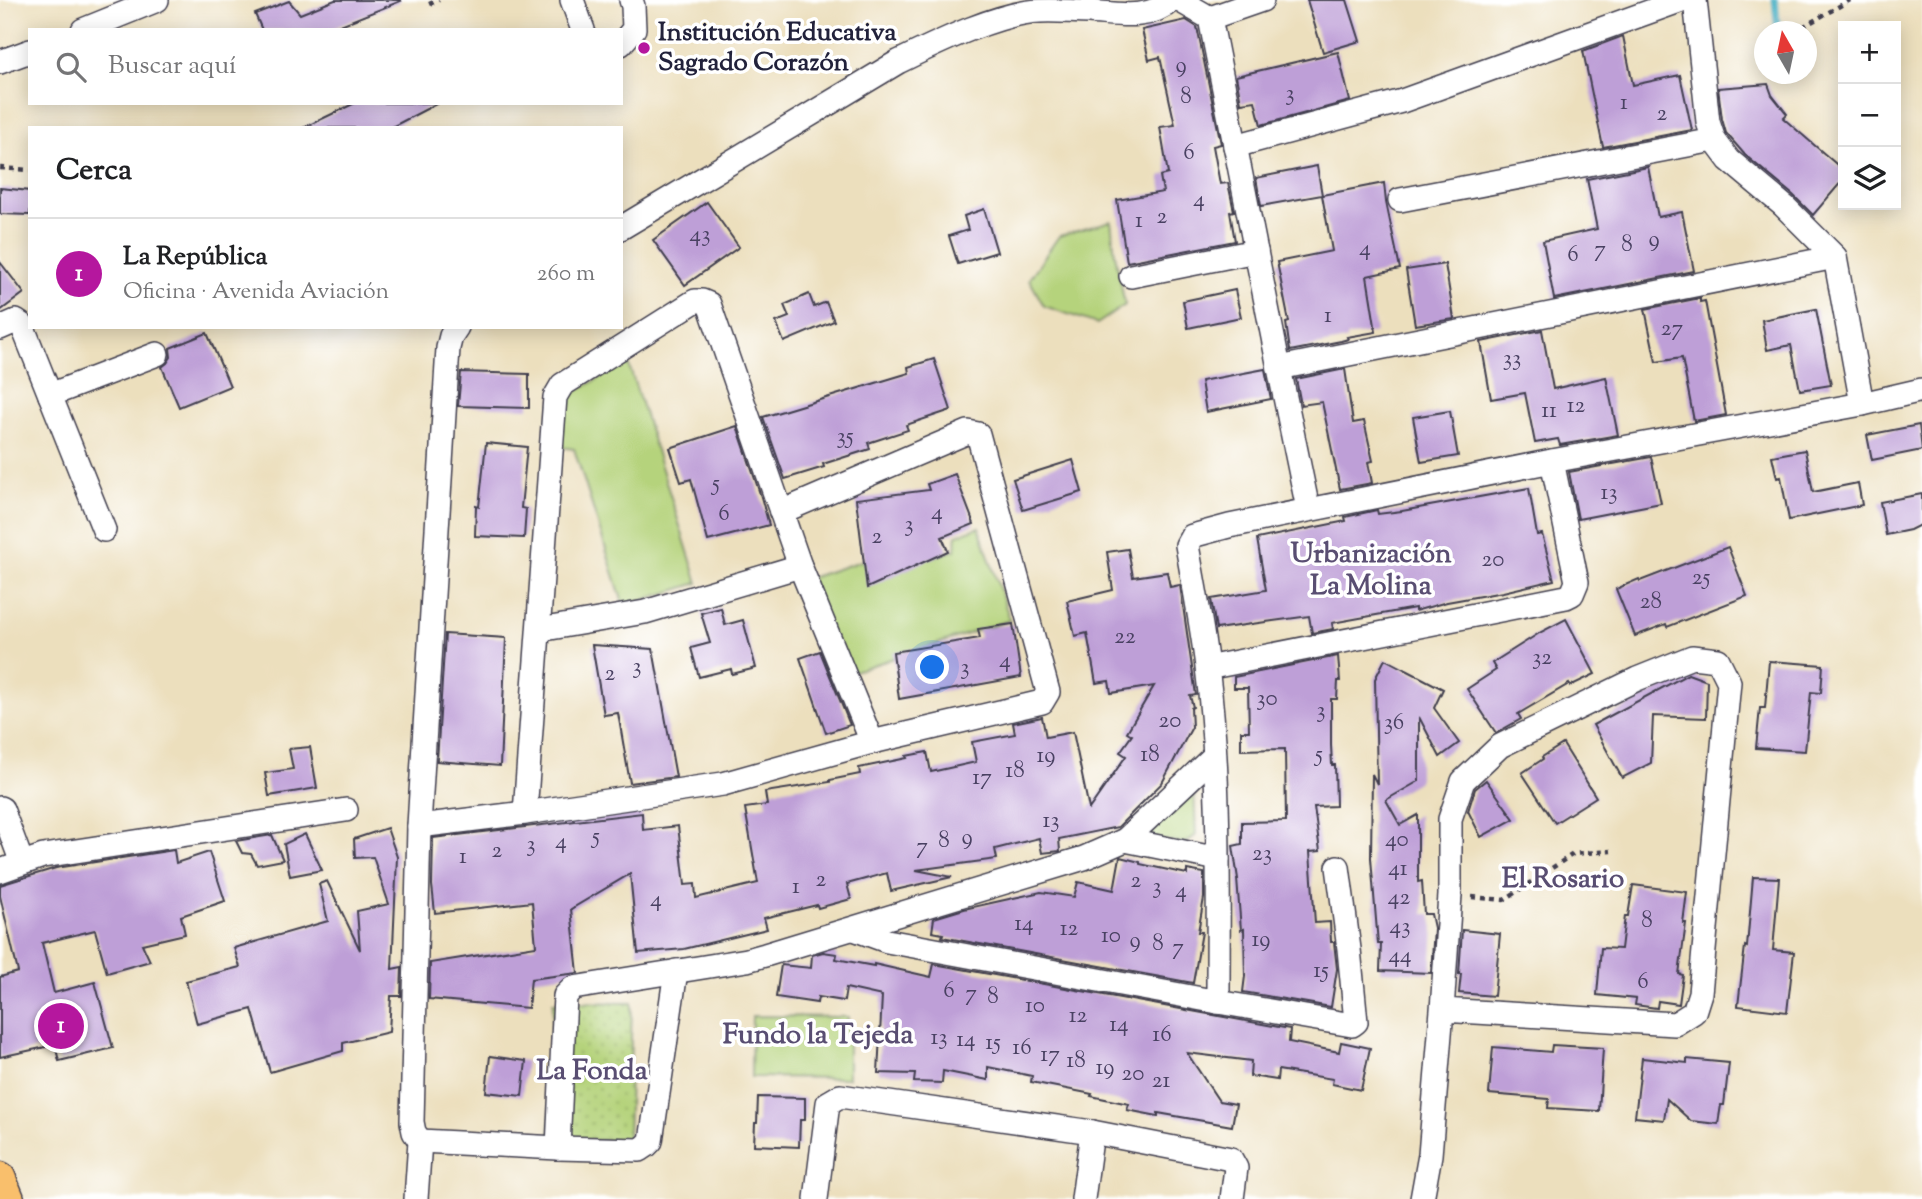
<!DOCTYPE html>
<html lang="es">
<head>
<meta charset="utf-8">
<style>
	:root { --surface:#fff; --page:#f6f6f6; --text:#202124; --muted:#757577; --line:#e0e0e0; --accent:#b5179e }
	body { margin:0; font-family:"Sorts Mill Goudy",serif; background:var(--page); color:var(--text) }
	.controls { position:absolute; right:21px; top:21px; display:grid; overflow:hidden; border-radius:0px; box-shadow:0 4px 18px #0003 }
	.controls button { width:63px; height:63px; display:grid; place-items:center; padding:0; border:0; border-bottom:2px solid var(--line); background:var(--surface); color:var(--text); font:35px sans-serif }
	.compass { position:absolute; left:1754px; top:21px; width:63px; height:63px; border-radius:50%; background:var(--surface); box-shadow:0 4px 18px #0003; rotate:351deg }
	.you { position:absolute; left:933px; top:668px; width:24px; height:24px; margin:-18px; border:5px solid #fff; border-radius:50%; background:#1a73e8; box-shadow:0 0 0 10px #1a73e833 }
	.badge { display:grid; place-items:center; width:46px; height:46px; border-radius:50%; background:var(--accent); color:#fff; font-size:23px; font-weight:700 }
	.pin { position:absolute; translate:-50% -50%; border:4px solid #fff; box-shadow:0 2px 7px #0006 }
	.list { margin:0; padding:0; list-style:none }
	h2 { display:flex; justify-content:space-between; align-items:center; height:91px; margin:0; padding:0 28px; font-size:30px }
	h2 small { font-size:23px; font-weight:400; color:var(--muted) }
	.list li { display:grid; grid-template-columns:46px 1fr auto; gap:21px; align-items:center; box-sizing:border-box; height:112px; padding:0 28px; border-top:2px solid var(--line) }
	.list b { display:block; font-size:26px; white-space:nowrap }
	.list p { margin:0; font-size:23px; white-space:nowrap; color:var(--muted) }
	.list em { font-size:23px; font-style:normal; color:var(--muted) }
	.icon { flex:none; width:38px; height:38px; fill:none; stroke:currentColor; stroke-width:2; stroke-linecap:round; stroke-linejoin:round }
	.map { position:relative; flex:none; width:1922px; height:1199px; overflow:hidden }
	.search { position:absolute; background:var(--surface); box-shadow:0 4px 18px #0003; left:28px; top:28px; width:595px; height:77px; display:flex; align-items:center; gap:18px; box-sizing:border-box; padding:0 24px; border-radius:0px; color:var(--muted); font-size:26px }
	.panel { position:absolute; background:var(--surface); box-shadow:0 4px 18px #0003; left:28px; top:126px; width:595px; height:203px; border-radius:0px }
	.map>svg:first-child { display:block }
</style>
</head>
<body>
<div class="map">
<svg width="1922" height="1199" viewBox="0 0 1922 1199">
	<defs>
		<pattern id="park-dots" width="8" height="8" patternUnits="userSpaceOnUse" patternTransform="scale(1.75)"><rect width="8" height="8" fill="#b5d37b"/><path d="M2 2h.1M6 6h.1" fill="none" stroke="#9bb56b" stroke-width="1.8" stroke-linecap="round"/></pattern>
	</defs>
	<rect width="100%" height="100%" fill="#fff"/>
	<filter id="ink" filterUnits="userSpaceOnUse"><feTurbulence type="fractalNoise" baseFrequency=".0143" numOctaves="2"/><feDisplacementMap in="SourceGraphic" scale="14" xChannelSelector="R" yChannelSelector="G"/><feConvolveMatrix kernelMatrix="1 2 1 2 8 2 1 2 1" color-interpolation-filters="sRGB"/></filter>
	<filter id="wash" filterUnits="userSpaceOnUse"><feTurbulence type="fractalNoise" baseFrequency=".00686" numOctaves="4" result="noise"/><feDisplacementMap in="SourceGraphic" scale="28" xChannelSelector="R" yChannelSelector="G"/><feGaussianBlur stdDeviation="1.57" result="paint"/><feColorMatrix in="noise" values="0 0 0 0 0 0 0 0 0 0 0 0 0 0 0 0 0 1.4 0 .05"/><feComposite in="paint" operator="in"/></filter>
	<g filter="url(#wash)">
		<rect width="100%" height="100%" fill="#ecdfbd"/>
		<!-- grass -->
		<g fill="#b5d37b" stroke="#6c7a5b" stroke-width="2">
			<polygon points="1111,221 1115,254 1125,305 1097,324 1044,306 1029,279 1059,236"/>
			<polygon points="628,362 698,583 624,606 574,449 558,447 563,399"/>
			<polygon points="979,527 1010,620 830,679 798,582 870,558 877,575 955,550 957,535"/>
			<polygon points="1194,786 1196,835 1186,843 1144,838"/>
			<polygon points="752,1016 848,1017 848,1078 751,1077"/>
		</g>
		<!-- park -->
		<polygon fill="url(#park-dots)" stroke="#6c7a5b" stroke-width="2" points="553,1002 632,1003 628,1141 550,1139"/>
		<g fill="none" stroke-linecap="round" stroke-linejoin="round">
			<!-- stream -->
			<polyline stroke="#46b0c4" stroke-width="7" points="1775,0 1778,32"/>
		</g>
		<g id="blocks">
			<!-- building -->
			<g fill="#be9fd7">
				<polygon points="335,0 400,0 401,1 328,30 262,30 255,14 289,1 300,14"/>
				<polygon points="1307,0 1347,0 1360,41 1323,52"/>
				<polygon points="1186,20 1197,27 1221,144 1213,146 1220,184 1228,183 1234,211 1230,212 1235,241 1127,262 1117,200 1163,192 1160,176 1168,174 1160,127 1175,125 1160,57 1149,60 1142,30"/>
				<polygon points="1623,36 1633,85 1680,75 1692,130 1603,147 1583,51"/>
				<polygon points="1338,52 1350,101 1261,125 1255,101 1241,103 1236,76"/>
				<polygon points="1768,84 1772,95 1787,114 1783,118 1843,170 1843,180 1813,215 1793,195 1745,155 1726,133 1722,119 1718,88"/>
				<polygon points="355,103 438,103 390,128 303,128"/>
				<polygon points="1317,166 1322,195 1261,206 1256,178"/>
				<polygon points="1648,167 1658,217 1682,212 1694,271 1554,299 1543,241 1597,229 1587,179"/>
				<polygon points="1384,183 1386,202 1400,269 1367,276 1376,332 1347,337 1348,339 1341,341 1290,351 1286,323 1289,322 1277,262 1332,251 1322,195"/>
				<polygon points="0,188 30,191 30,215 0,214"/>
				<polygon points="707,202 739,247 685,285 653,240"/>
				<polygon points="984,209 997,252 958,264 949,236 968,230 964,216"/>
				<polygon points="0,262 24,293 0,311"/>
				<polygon points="1445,264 1454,319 1415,325 1406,270"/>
				<polygon points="1235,290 1241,317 1188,328 1183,301"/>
				<polygon points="809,294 814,307 826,302 834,321 784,342 776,322 789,317 784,305"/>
				<polygon points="1700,298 1700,302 1705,301 1726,415 1694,421 1682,358 1656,362 1645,309"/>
				<polygon points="1816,309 1831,385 1800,390 1791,345 1767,350 1762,320"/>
				<polygon points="1542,330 1553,389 1606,377 1618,435 1560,445 1558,439 1535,443 1525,393 1491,399 1481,342"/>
				<polygon points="207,333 230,386 179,407 162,367 167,363 171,357 170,348"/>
				<polygon points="934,359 951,410 906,425 908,430 868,443 870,449 823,464 824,467 785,479 763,417 909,373 908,367"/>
				<polygon points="1265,369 1271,399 1206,412 1201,381"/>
				<polygon points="1345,369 1353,423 1364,421 1373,461 1368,462 1372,483 1340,489 1322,402 1301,405 1296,379"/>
				<polygon points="461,372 529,374 529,408 458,406"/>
				<polygon points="1450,411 1458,456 1421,462 1413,417"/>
				<polygon points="1919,425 1922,450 1872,460 1867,435"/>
				<polygon points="737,426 761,497 769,525 708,541 691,479 681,482 670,448"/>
				<polygon points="486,443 527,447 521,508 526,509 524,538 475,536 476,506 479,507"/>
				<polygon points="1805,450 1813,492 1858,483 1862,505 1789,520 1781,477 1777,478 1772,456"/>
				<polygon points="1651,457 1661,503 1578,519 1569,472"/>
				<polygon points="1073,460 1082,492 1023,510 1013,479"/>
				<polygon points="955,474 974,524 942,537 948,551 867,588 856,499 929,490 927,484"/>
				<polygon points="1529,488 1537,535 1542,534 1554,580 1503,592 1447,602 1415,611 1415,608 1332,623 1333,629 1312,633 1309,616 1216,629 1211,599 1266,590 1257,539 1346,521 1345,517 1377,510 1378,514 1402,511"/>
				<polygon points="1922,494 1922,524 1910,530 1886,535 1880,502"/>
				<polygon points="1728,547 1747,596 1667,627 1666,624 1635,636 1616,589 1639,579 1640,581"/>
				<polygon points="1128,549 1133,577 1167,572 1170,587 1180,585 1196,695 1190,696 1193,707 1191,708 1192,727 1162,783 1118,827 1059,839 1060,851 1042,853 1039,838 995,849 997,859 916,870 952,877 891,891 887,873 847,884 851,899 818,908 817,905 764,918 767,929 684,949 638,953 630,874 571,909 578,973 531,979 528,1008 429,999 430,963 536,946 532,902 435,913 432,885 433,838 642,813 643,830 678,826 685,885 695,884 696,898 758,883 745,808 767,805 765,792 830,782 830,780 860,774 859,768 907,758 906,756 927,752 931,772 976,762 972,742 1015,734 1013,723 1042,717 1046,737 1073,732 1089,809 1126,756 1120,752 1132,735 1127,732 1154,686 1111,693 1109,681 1096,683 1087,633 1075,636 1067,601 1113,590 1107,552"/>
				<polygon points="721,608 725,625 743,620 756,668 732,674 731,669 699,677 691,648 710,643 701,613"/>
				<polygon points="1566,619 1595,674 1570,686 1569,684 1518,714 1521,719 1496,733 1467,689 1496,670 1492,663 1541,632"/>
				<polygon points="1013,624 1021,677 899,699 893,652 980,638 978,629"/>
				<polygon points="445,634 506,638 500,766 437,761"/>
				<polygon points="592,645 653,649 676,777 630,783 618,713 604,715"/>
				<polygon points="820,651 850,725 826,733 800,658"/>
				<polygon points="1338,656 1340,681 1338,681 1337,699 1331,699 1331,745 1332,765 1335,765 1336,806 1314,807 1320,851 1310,852 1315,923 1330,922 1331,942 1334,942 1337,969 1331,1007 1243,992 1245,976 1244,929 1241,930 1237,879 1238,879 1233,846 1242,844 1242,822 1286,821 1285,749 1241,750 1241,731 1249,731 1248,688 1234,688 1234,677"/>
				<polygon points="1385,659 1443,689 1434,708 1459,743 1440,757 1419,717 1419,781 1386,800 1400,825 1418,815 1418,882 1422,881 1424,914 1431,914 1434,928 1431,973 1380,971 1381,944 1378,944 1371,858 1372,774 1377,784 1375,679"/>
				<polygon points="1769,661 1823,665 1821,693 1811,692 1805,751 1756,748 1760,708 1765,708"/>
				<polygon points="1688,674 1707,681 1706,718 1653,716 1651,763 1622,778 1593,725"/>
				<polygon points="1563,744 1596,797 1555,823 1522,773 1543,759 1542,757"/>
				<polygon points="310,747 317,788 269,796 265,773 293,769 289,749"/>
				<polygon points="1486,780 1514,819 1481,837 1468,811 1475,789"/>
				<polygon points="387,828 397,857 392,969 402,967 401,996 391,996 389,1032 343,1043 343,1051 270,1072 252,1009 197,1024 186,981 240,967 234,948 328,921 319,884 327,881 360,950 357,911 389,904 373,857 355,858 354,839"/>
				<polygon points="305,834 322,870 290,876 284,844"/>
				<polygon points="272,835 283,860 257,865 251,854 242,853 236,841"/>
				<polygon points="174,850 176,863 209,852 225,901 181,916 185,934 142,944 150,961 107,973 95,930 42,943 54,993 95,982 113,1048 59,1061 55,1045 0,1057 0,977 18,972 0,896 0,885 56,868"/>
				<polygon points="1120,857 1140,862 1140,864 1187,874 1187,870 1204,873 1204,898 1198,932 1202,932 1193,983 942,937 943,934 932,932 934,918 964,909 1041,892 1074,897 1078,882 1114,890"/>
				<polygon points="1753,877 1779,878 1773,950 1794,952 1787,1012 1738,1006 1745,946 1747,947"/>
				<polygon points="1633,885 1687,892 1683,923 1686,923 1679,974 1683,975 1679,1004 1658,1001 1657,1008 1635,1005 1636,999 1597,995 1601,948 1621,949 1625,916 1628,916"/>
				<polygon points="1462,930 1500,934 1494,996 1459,993 1461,974 1459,974"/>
				<polygon points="823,952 837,954 836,959 874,966 874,964 931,977 934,964 1290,1029 1289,1042 1339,1052 1341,1042 1370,1048 1361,1090 1332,1084 1333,1079 1278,1070 1277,1080 1250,1076 1251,1061 1187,1053 1219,1101 1236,1104 1232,1126 1158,1113 1158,1116 1127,1110 1129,1104 1091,1096 1092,1094 1031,1082 1032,1076 988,1067 988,1080 943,1071 942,1083 914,1082 915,1074 878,1073 882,996 846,988 844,1001 818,997 817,1003 776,997 781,965 811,968 812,955"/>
				<polygon points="1552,1045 1603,1048 1599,1111 1548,1108 1549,1099 1489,1094 1493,1047 1551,1052"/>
				<polygon points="490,1056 526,1061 522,1096 486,1092"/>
				<polygon points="1642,1058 1687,1063 1687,1059 1729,1063 1724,1105 1721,1105 1718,1124 1691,1121 1667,1099 1664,1120 1635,1117"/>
				<polygon points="758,1097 805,1098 805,1120 800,1120 799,1147 754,1145 755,1123 757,1123"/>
			</g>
		</g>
	</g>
	<g filter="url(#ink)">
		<use href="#blocks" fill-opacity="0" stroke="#403e4e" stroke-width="2"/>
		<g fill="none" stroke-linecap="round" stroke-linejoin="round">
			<!-- minor casing -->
			<g stroke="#403e4e" stroke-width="26">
				<g id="minor">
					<polyline points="572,0 583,30"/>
					<polyline points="1179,0 1210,18 1279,368 1308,509"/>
					<polyline points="1695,0 1708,122 1714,140 1729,160 1784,206 1835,257 1862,404"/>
					<polyline points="1210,18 1262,0"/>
					<polyline points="83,30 157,0"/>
					<polyline points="621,44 634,29 633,6 631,0"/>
					<polyline points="0,62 30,51"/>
					<polyline points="1235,146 1402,101 1682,0"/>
					<polyline points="1400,200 1714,140"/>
					<path d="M621,228L898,62C937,43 997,13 1040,11C1056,10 1073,12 1089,12C1119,14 1148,21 1172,0"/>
					<polyline points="1131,276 1256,251"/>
					<polyline points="0,328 16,321 22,325 104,530"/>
					<polyline points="1279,368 1835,257"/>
					<polyline points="50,395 157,354"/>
					<polyline points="1552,461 1862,404 1922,390"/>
					<polyline points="539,630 645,612 800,566"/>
					<path d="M1207,668L1566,597L1572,594L1577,582L1552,461L1229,526L1192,536L1187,545C1194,586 1202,626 1207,667C1221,776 1218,892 1218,1002"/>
					<polyline points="0,808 2,809 22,863"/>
					<polyline points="525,813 555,397 562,385 695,301 702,301 709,304 800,566 872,742"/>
					<polyline points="419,826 525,813 723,784 872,742 1042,702 1048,692 978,434 968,432 781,512"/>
					<polyline points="1125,840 1218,859"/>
					<polyline points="0,871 43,856 346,810"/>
					<polyline points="854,929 887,941 1218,1002 1352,1025 1356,1022 1349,949 1338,867"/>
					<polyline points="420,1141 558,1148 640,1150 646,1146 651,1141 676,971"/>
					<polyline points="558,1148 565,996 573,988 747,960 765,955 1084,858 1125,840 1214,756"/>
					<polyline points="416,1199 420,1141 414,1132 412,1122 419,826 448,348 451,336 457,327"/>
					<polyline points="816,1199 828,1103 840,1096 1092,1132 1231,1159 1236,1168 1232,1199"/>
					<polyline points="1083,1199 1092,1132"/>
					<polyline points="1422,1199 1430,1155 1442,1010 1450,895 1450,819 1463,781 1500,746 1637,679 1692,657 1718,660 1729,682 1700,993 1694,1012 1675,1024 1442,1010"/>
				</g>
			</g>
			<!-- major casing -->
			<g stroke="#403e4e" stroke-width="33">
				<polyline id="major" points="0,1177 9,1199"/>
			</g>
			<!-- path -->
			<g stroke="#403e4e" stroke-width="4.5" stroke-dasharray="5 5" stroke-linecap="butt">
				<polyline points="429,4 439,0"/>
				<polyline points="1794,32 1850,0"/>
				<polyline points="0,168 30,170"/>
				<polyline points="1472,897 1504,900 1573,854 1611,851"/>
			</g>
			<!-- minor -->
			<use href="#minor" stroke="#fff" stroke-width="23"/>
			<!-- major -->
			<use href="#major" stroke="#f9bf6c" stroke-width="30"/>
		</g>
	</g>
	<!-- markers -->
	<circle fill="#b5179e" stroke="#fff" stroke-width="2.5" cx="644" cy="48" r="7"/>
	<g text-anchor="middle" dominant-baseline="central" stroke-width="7" stroke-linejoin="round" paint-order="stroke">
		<!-- number labels -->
		<g font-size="23" fill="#494162">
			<text x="1181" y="66">9</text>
			<text x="1290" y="94">3</text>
			<text x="1186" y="97">8</text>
			<text x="1624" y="103">1</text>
			<text x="1662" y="114">2</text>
			<text x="1189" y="153">6</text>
			<text x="1199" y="200">4</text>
			<text x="1162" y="217">2</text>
			<text x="1139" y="221">1</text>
			<text x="700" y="235">43</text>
			<text x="1654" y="240">9</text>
			<text x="1627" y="245">8</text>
			<text x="1365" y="249">4</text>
			<text x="1600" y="250">7</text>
			<text x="1573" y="255">6</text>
			<text x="1328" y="316">1</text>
			<text x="1672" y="329">27</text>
			<text x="1512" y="359">33</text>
			<text x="1576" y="406">12</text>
			<text x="1549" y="411">11</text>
			<text x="845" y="437">35</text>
			<text x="716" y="484">5</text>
			<text x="1609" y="493">13</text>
			<text x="937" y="513">4</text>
			<text x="724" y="514">6</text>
			<text x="909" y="525">3</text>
			<text x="877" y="537">2</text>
			<text x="1493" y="560">20</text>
			<text x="1701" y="578">25</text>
			<text x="1651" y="602">28</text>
			<text x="1125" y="637">22</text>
			<text x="1542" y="658">32</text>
			<text x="1005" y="661">4</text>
			<text x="637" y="667">3</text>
			<text x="965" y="668">3</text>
			<text x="610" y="674">2</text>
			<text x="1267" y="699">30</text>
			<text x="1321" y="711">3</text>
			<text x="1170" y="721">20</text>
			<text x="1394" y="723">36</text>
			<text x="1150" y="755">18</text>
			<text x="1319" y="755">5</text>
			<text x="1046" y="756">19</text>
			<text x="1015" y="771">18</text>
			<text x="982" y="778">17</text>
			<text x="1051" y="821">13</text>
			<text x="596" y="837">5</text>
			<text x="967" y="838">9</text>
			<text x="1397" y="840">40</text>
			<text x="944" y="841">8</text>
			<text x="561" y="842">4</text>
			<text x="531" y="845">3</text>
			<text x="922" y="847">7</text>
			<text x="497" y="851">2</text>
			<text x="1262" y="854">23</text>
			<text x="463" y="857">1</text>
			<text x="1398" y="869">41</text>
			<text x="821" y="880">2</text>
			<text x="1136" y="881">2</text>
			<text x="796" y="887">1</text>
			<text x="1157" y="887">3</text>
			<text x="1181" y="891">4</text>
			<text x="1399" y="898">42</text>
			<text x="656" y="900">4</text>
			<text x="1647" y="921">8</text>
			<text x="1024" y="924">14</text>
			<text x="1400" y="927">43</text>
			<text x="1069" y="929">12</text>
			<text x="1111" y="936">10</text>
			<text x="1261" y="940">19</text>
			<text x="1135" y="941">9</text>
			<text x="1158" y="944">8</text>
			<text x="1178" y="948">7</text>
			<text x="1400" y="956">44</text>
			<text x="1321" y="971">15</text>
			<text x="1643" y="982">6</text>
			<text x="949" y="991">6</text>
			<text x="971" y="994">7</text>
			<text x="993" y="997">8</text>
			<text x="1035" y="1006">10</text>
			<text x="1078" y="1016">12</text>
			<text x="1119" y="1025">14</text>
			<text x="1162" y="1035">16</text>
			<text x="939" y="1038">13</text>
			<text x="966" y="1040">14</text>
			<text x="993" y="1043">15</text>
			<text x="1022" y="1048">16</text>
			<text x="1050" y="1055">17</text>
			<text x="1076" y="1061">18</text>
			<text x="1105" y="1068">19</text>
			<text x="1133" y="1074">20</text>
			<text x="1161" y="1081">21</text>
		</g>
		<!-- poi labels -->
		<g font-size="26" font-weight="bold" fill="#22223b" stroke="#fff" text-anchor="start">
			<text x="658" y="33">Institución Educativa<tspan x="658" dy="30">Sagrado Corazón</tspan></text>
		</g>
		<!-- neighbourhood labels -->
		<g font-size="28" font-weight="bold" fill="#594e72" stroke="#fff">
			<text x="1371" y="555">Urbanización<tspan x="1371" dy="32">La Molina</tspan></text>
			<text x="1563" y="880">El Rosario</text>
			<text x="818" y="1036">Fundo la Tejeda</text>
			<text x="592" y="1072">La Fonda</text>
		</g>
	</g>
</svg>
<div class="controls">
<button>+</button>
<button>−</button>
<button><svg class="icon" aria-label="layers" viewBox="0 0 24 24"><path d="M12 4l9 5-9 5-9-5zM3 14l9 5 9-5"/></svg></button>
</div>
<svg class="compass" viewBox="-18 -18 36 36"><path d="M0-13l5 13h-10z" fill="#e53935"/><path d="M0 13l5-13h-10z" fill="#757577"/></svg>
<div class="you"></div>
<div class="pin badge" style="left:61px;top:1026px">1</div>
<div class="search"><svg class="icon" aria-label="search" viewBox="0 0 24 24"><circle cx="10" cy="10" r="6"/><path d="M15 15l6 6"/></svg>Buscar aquí</div>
<section class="panel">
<h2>Cerca<small></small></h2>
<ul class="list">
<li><span class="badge">1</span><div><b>La República</b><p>Oficina · Avenida Aviación</p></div><em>260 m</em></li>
</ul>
</section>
</div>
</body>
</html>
